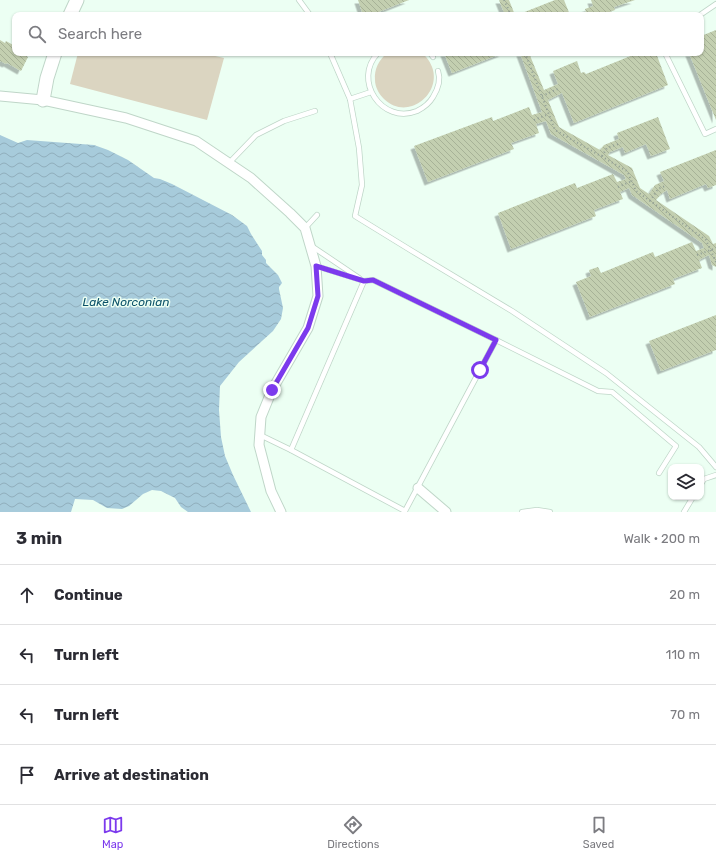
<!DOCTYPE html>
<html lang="en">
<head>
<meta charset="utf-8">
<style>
	:root { --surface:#fff; --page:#f2f2f3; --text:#2b2b33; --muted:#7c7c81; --line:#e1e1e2; --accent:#7c3aed }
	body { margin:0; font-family:Rubik,sans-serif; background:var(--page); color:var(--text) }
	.controls { position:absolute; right:12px; bottom:12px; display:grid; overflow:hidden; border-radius:8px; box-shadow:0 1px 3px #0004 }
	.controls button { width:36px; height:36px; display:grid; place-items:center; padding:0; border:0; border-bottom:1px solid var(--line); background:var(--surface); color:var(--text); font:20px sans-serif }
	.stop { position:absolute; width:12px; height:12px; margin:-9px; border:3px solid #7c3aed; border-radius:50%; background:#fff }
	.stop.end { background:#7c3aed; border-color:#fff; box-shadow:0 1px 4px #0008 }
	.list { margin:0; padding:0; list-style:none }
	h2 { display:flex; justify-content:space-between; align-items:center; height:52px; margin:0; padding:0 16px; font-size:17px }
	h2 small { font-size:13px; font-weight:400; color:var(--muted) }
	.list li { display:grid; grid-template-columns:26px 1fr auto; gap:12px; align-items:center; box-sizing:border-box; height:60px; padding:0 16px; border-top:1px solid var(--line) }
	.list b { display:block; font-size:15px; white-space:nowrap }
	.list em { font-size:13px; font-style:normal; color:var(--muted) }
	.icon { flex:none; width:22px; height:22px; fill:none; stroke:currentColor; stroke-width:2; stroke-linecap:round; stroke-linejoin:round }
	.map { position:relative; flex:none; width:716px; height:512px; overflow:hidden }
	.search { position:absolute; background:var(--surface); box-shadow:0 1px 3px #0004; left:12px; right:12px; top:12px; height:44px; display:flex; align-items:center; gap:10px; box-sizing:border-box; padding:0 14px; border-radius:8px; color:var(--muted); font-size:15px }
	.sheet { height:292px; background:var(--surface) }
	nav { display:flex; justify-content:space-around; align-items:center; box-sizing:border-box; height:56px; border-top:1px solid var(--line); background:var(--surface); font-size:11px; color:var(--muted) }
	nav a { display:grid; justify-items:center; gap:2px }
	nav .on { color:var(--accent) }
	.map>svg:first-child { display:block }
</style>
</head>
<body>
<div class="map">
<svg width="716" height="512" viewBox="0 0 716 512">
	<defs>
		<pattern id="water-waves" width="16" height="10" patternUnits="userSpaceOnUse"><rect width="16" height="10" fill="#a7cbdb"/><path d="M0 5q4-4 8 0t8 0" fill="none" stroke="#90aebc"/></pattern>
		<pattern id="building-back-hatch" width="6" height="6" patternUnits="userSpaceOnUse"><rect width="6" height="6" fill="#c3cfb0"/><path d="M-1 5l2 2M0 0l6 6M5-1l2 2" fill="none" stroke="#a7b297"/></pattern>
		<filter id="shadow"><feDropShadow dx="-3.5" dy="3.5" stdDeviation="0" flood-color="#0004"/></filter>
	</defs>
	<rect width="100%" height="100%" fill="#ecfff3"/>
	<!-- green -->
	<g fill="#dbd5c1">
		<polygon points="78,53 202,53 224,58 207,120 70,84"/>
		<path d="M387,53H422C455,82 412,126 384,99C379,94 375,87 375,80C374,69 379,60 387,53Z"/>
	</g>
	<!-- water -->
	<polygon fill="url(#water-waves)" points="0,135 18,143 27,140 94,145 108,150 128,160 154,178 160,179 172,184 232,215 247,226 251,234 262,251 262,255 266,260 266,263 278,275 282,283 279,287 279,289 283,308 281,319 273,331 239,362 220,386 219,410 221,437 225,456 233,475 251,512 188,512 181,507 175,498 161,491 152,490 143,494 129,506 122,509 107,508 93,500 75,499 71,512 0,512"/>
	<!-- building -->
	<g fill="url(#building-back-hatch)" filter="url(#shadow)">
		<polygon points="358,0 409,0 371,15 363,15"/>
		<polygon points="499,0 509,0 515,15 505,15"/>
		<polygon points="555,0 564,0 570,15 517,15"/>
		<polygon points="591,0 635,0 614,7 615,10 602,15 587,15 585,9 593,6"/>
		<polygon points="716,30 716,120 689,53 701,53 701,36"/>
		<polygon points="0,40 5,43 6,41 15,46 15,53 22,53 28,57 21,71 7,63 6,64 0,61"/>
		<polygon points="444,53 503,53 452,73"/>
		<polygon points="520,53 529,53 544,90 558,84 553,71 577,61 581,73 584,72 586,74 638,53 656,53 668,85 574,123 562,93 548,100 559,127 600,150 604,145 619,139 617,133 658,117 670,149 651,156 646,144 625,153 623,147 610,152 608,155 632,168 640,188 649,194 655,185 664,181 660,172 716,150 716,185 708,188 706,184 670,199 667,190 661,194 656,200 709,236 713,244 716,243 716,267 712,265 709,255 699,260 702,268 673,279 675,284 590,317 576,282 591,276 589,270 598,267 601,273 653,252 655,257 692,242 696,251 704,248 702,243 632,195 629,188 620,192 623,199 594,210 596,216 511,249 498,213 575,183 577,188 613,174 617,182 626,179 624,175 551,134 546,121 536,124 539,133 511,143 514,149 428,182 414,146 492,117 493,121 529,107 532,115 542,112"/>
		<polygon points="716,315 716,350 661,371 649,341"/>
	</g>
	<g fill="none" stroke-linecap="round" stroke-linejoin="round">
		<!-- lane casing -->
		<g stroke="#bfd6c8" stroke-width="6">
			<g id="lane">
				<polyline points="299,0 310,15"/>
				<polyline points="700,15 716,4"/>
				<polyline points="330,53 350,99 371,92"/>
				<path d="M378,53C352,80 382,125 417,111C423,108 429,104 433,97C438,89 441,80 438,71"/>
				<polyline points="430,53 433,57"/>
				<polyline points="666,53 666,55 705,134 716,129"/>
				<polyline points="350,99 359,148 362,185 355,216 412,251 512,311 606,373 699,447 716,467"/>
				<polyline points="229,163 256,135 284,121 315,111"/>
				<polyline points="305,228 317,215"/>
				<polyline points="310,245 359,278"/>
				<polyline points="316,266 364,281 373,280 496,340 598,391 612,392 676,446 659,473"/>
				<polyline points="260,435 291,450 405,511 496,340"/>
				<polyline points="291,450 364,281"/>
				<polyline points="701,484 704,479 716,475"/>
				<polyline points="522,512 537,510 550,512"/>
				<polyline points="684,512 693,497"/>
			</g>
		</g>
		<!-- street casing -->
		<g stroke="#bfd6c8" stroke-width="11">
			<g id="street">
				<polyline points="0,96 43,100 126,118 196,141 251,178 290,213 305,228 316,266 318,296 308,328 272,390 261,417 259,445 271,491 281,512"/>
				<polyline points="418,488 446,512"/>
			</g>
		</g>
		<!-- secondary casing -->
		<g stroke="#bfd6c8" stroke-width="15">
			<g id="secondary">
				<polyline points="70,15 77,0"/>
				<polyline points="43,100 47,78 55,53"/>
			</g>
		</g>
		<!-- path -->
		<g stroke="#909e95" stroke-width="2" stroke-dasharray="1 3" stroke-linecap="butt">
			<polyline points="504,0 511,15"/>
			<polyline points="525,53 555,130 627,171 636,191 706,240 716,262"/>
			<polyline points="542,96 560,88"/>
			<polyline points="534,120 549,114"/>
			<polyline points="602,156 607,148 621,143"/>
			<polyline points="618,187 632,181"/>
			<polyline points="650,201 658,189 665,186"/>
			<polyline points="697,255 716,248"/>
		</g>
		<!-- lane -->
		<use href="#lane" stroke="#fff" stroke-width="4.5"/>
		<!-- street -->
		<use href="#street" stroke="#fff" stroke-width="9"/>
		<!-- secondary -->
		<use href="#secondary" stroke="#fff" stroke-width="13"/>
	</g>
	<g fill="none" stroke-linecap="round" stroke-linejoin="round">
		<!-- route -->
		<polyline stroke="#7c3aed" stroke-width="5" points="272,390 308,328 318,296 316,266 364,281 373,280 496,340 480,370"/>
	</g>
	<g text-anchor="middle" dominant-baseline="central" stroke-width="3" stroke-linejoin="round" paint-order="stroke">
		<!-- water labels -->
		<g font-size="12" font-style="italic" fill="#0b5269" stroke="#ecfff3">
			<text x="126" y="302">Lake Norconian</text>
		</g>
	</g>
</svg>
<div class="controls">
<button><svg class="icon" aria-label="layers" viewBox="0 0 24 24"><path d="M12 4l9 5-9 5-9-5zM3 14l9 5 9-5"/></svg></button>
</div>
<div class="stop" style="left:480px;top:370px"></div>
<div class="stop end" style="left:272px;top:390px"></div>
<div class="search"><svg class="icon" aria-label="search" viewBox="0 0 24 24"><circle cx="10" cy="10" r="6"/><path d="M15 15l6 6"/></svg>Search here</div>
</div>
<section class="sheet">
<h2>3 min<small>Walk · 200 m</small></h2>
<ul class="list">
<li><svg class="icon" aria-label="ahead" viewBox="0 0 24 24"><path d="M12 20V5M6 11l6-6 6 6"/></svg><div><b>Continue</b></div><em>20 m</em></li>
<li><svg class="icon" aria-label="left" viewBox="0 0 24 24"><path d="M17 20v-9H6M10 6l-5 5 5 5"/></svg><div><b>Turn left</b></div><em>110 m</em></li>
<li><svg class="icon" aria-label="left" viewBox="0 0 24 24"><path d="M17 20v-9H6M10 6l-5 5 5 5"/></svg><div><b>Turn left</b></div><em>70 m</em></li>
<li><svg class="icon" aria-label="arrive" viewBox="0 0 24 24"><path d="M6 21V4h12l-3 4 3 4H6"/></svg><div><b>Arrive at destination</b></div></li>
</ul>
</section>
<nav>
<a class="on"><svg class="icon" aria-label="map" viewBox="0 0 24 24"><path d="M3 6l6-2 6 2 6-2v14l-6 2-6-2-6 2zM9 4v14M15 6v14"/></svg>Map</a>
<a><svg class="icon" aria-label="directions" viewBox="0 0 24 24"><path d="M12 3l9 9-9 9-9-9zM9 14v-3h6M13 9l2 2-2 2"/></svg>Directions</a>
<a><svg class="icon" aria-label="saved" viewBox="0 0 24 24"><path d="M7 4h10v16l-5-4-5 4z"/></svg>Saved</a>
</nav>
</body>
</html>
